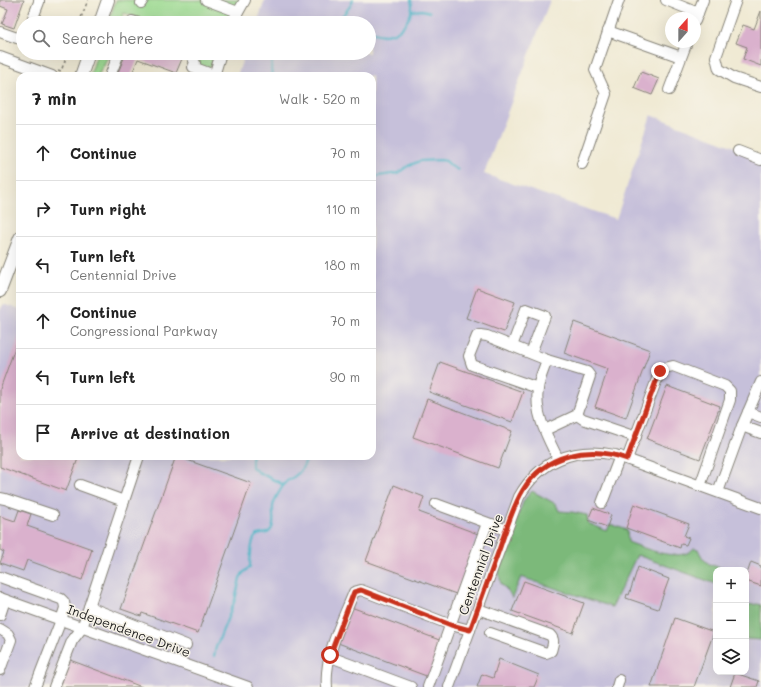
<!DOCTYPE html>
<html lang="en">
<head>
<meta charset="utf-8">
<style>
	:root { --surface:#fff; --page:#f6f6f6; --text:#222; --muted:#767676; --line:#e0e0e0 }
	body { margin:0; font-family:Mali,sans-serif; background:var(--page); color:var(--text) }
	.controls { position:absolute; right:12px; bottom:12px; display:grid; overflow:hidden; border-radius:8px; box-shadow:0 4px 16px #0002 }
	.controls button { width:36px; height:36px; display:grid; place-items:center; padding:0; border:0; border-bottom:1px solid var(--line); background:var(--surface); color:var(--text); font:20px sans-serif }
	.compass { position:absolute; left:665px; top:12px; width:36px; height:36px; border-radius:50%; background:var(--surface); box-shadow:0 4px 16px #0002; rotate:21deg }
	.stop { position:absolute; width:12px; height:12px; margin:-9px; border:3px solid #c8321e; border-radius:50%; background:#fff }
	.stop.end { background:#c8321e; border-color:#fff; box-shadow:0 1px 4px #0008 }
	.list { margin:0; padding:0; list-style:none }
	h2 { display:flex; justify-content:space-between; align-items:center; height:52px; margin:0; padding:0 16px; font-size:17px }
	h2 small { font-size:13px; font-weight:400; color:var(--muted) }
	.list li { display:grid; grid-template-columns:26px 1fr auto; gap:12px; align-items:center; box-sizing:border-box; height:56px; padding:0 16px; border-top:1px solid var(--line) }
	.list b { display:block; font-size:15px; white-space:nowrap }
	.list p { margin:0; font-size:13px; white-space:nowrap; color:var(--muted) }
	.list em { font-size:13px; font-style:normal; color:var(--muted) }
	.icon { flex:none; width:22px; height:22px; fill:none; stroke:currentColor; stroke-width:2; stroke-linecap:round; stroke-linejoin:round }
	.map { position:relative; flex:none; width:761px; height:687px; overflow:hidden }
	.search { position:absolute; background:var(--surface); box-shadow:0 4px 16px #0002; left:16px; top:16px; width:360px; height:44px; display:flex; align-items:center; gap:10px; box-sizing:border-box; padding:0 14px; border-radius:22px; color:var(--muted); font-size:15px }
	.panel { position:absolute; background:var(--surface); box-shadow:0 4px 16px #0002; left:16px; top:72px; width:360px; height:388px; border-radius:12px }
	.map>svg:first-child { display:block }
</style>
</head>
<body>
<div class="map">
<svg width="761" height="687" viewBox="0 0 761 687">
	<rect width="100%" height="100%" fill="#f7f3e8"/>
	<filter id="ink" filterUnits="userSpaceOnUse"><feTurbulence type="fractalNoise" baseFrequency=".025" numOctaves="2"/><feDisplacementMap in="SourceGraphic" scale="8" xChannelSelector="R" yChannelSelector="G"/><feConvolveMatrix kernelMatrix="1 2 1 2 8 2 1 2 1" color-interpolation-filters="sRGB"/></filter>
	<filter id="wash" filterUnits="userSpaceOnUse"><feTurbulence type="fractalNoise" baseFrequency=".012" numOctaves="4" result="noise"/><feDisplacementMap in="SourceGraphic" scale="16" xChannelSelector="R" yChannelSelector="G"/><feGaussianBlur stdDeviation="0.9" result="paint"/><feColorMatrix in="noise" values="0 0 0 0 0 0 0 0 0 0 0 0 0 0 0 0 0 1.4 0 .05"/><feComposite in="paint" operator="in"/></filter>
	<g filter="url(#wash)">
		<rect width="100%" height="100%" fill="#f0ead4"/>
		<!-- industrial -->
		<path fill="#c6c0da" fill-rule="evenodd" d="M265,0H550L484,174L616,219L651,115L761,157V687H0V311L3,304L20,310V456H372V76H237L245,53H369V23H257ZM716,570H746V672H716Z"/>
		<!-- green -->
		<g fill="#9ad98f" stroke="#5b7a56">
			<polygon points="116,0 239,0 226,23 166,23 153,18 151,22 149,22 124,13 121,23 108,23"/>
			<polygon points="97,53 106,53 108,56 104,66 103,66 98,76 90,76"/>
			<polygon points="196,53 215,53 211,66 206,68 201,67"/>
		</g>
		<!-- forest -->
		<g fill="#7bb97a" stroke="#4c6a4b">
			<path d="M532,491L556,504L559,511L572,512L587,515L588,523L607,531L610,524L627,530L628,542C644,548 681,564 694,548L698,549C706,568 714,565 731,570H716V584L637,555L612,607L521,577L512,598L509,592L501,584L498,567L524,500Z"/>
			<polygon points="758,604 761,605 761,640 746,639 746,605"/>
		</g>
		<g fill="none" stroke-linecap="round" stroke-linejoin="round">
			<!-- stream -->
			<g stroke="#4bb8c7" stroke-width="2">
				<polyline points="411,11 422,10 430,12"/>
				<path d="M338,23C341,14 351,9 353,0"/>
				<path d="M369,32C374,33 380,35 385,35C401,35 416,14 411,0"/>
				<path d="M273,76C269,68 272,58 279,53"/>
				<polyline points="372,177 398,173 408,166 420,161 441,160 446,161 451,166 458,170"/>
				<polyline points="252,456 252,467 258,472 284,485"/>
				<path d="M214,656L216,647L235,600L240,578L243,573L250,567C250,561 251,542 255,537C260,531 269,537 272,528C275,521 272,515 273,507C273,500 281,489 285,483C288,479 291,479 295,476C301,472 306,463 307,456"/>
			</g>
		</g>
		<g id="blocks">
			<!-- building -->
			<g fill="#dab1cd">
				<polygon points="0,0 24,0 14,28 2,24 8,9 0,6"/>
				<polygon points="761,11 761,66 743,59 747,47 736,43 743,25 754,29"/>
				<polygon points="126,53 181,53 184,54 176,73 138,59 131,76 119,76 117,75"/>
				<polygon points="641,72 659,79 652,95 634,88"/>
				<polygon points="477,288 515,302 504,332 466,318"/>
				<polygon points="574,322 650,350 626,418 595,407 608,369 564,353"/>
				<polygon points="20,334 20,456 79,456 66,491 0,467 0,389"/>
				<polygon points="440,362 523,392 512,422 429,392"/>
				<polygon points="667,386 720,406 700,459 647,439"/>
				<polygon points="427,399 512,431 498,468 413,437"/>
				<polygon points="176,456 251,483 198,633 142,613 141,616 121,609"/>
				<polygon points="394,485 424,497 419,512 478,534 456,594 366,561"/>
				<polygon points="634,504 689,524 684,536 689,538 686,545 681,544 680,548 626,528"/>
				<polygon points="593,508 611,515 607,527 588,520"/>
				<polygon points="19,510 31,514 27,526 92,549 82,580 27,560 23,571 0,563 4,552 0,550 0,516 15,521"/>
				<polygon points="751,562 761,566 761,586 746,581 746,577"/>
				<polygon points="638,567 669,579 658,609 626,598 627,594 629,595"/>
				<polygon points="524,581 584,603 573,633 512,611"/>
				<polygon points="351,607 442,641 429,677 338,643"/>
				<polygon points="675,618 714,632 694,687 651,687"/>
				<polygon points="499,659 539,675 534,687 477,687 482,674 493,678"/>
				<polygon points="70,660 142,687 60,687"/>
				<polygon points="735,673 759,681 757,687 730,687"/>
			</g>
		</g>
	</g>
	<g filter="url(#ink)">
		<use href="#blocks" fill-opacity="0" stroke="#868378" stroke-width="1"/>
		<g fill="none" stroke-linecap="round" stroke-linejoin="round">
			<!-- minor casing -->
			<g stroke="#868378" stroke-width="12">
				<g id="minor">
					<polyline points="206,0 238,12"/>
					<polyline points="666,0 698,13"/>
					<polyline points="736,0 716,57 719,69 734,78 761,87"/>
					<polyline points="141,3 143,0"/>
					<polyline points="695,21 703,0"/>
					<polyline points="31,23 39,2 39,0"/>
					<polyline points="130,23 132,21 139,23"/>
					<polyline points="232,23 245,0"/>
					<polyline points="608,31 681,57"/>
					<polyline points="0,32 17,38 23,38"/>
					<polyline points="191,53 195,63 193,67 214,75"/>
					<polyline points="0,57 52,76"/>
					<polyline points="110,76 119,53"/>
					<polyline points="214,76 221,53"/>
					<polyline points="669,90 687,42"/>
					<polyline points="738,151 761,160"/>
					<polyline points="582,164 606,94 595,70 619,0"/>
					<polyline points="512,346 526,309 545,316 531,353"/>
					<polyline points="538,388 472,365 469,356 477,336 480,335 487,336 547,360"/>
					<polyline points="748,412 761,417"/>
					<polyline points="742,426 761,382"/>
					<polyline points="545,430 577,415"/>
					<path d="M558,459C548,438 534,414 538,389C539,379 544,369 547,360L587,372L590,376L577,415L583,419L636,437"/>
					<polyline points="627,459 660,371 665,368 673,366 725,386 730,391 730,400 700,486"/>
					<polyline points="718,492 742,426 761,433"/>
					<polyline points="0,498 5,499 53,515"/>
					<polyline points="124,501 139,456"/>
					<polyline points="602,503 620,456"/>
					<polyline points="436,504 507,530"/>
					<polyline points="0,577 61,599 64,602 65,608 61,620 35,687"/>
					<polyline points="0,598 248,687"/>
					<polyline points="89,607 186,645"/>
					<path d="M478,609L550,635C555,640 553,644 551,651L546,653L490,633"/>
					<polyline points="0,615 5,600"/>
					<polyline points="0,629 8,634 11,640 0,670"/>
					<polyline points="329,655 336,659 411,687"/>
					<polyline points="54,687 72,641 82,628 124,501 80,485"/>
					<path d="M327,687C324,655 342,622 354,592L361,590L451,625L470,630"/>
					<polyline points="428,687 486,526 492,524"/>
					<path d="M449,687L519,497C539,461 574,446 615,455L761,508"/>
					<polyline points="617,687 619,680"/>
				</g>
			</g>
			<!-- major casing -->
			<g stroke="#868378" stroke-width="14">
				<g id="major">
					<polyline points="100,23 108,0"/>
					<polyline points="81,76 89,53"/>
					<polyline points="0,291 20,238"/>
				</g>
			</g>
			<!-- path -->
			<g stroke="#868378" stroke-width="1.5" stroke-dasharray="3 3" stroke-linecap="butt">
				<polyline points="79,23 88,0"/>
				<polyline points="58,70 61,71 68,53"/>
			</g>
			<!-- minor -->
			<use href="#minor" stroke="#fff" stroke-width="10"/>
			<!-- major -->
			<use href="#major" stroke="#fff" stroke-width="12"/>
		</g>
	</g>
	<g fill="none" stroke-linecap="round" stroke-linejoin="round" filter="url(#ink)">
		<!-- route -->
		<path stroke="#c8321e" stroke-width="5" d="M330,655L354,592L361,590L451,625L470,630C480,603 489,577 499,550C506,530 512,508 523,490C545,454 589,445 627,459L660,371"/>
	</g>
	<g text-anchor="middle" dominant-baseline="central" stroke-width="3" stroke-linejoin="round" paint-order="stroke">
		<!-- street labels -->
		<g font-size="13" fill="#1c1c1c" stroke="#f7f3e8">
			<text transform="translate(480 564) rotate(-70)">Centennial Drive</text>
			<text transform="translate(129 630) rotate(20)">Independence Drive</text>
		</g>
	</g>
</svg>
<div class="controls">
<button>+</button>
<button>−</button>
<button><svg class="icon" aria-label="layers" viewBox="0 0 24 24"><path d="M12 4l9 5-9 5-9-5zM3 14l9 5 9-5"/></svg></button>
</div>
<svg class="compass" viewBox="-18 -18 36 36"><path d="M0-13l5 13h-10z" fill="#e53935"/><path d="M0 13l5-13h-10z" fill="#767676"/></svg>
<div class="stop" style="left:330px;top:655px"></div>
<div class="stop end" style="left:660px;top:371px"></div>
<div class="search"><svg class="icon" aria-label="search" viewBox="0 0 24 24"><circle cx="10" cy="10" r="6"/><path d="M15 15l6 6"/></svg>Search here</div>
<section class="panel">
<h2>7 min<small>Walk · 520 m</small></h2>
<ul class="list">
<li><svg class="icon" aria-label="ahead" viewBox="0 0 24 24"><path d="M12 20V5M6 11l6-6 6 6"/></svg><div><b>Continue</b></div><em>70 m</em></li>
<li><svg class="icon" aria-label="right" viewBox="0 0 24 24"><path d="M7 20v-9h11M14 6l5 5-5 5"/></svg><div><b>Turn right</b></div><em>110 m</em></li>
<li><svg class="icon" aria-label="left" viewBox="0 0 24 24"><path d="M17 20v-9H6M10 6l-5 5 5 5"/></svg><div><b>Turn left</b><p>Centennial Drive</p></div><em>180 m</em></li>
<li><svg class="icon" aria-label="ahead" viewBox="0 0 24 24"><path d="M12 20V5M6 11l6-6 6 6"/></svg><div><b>Continue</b><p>Congressional Parkway</p></div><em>70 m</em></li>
<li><svg class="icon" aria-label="left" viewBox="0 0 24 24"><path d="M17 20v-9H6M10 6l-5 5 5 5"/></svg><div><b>Turn left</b></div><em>90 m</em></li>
<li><svg class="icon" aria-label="arrive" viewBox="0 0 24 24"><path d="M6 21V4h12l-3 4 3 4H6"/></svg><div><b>Arrive at destination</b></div></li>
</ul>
</section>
</div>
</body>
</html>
